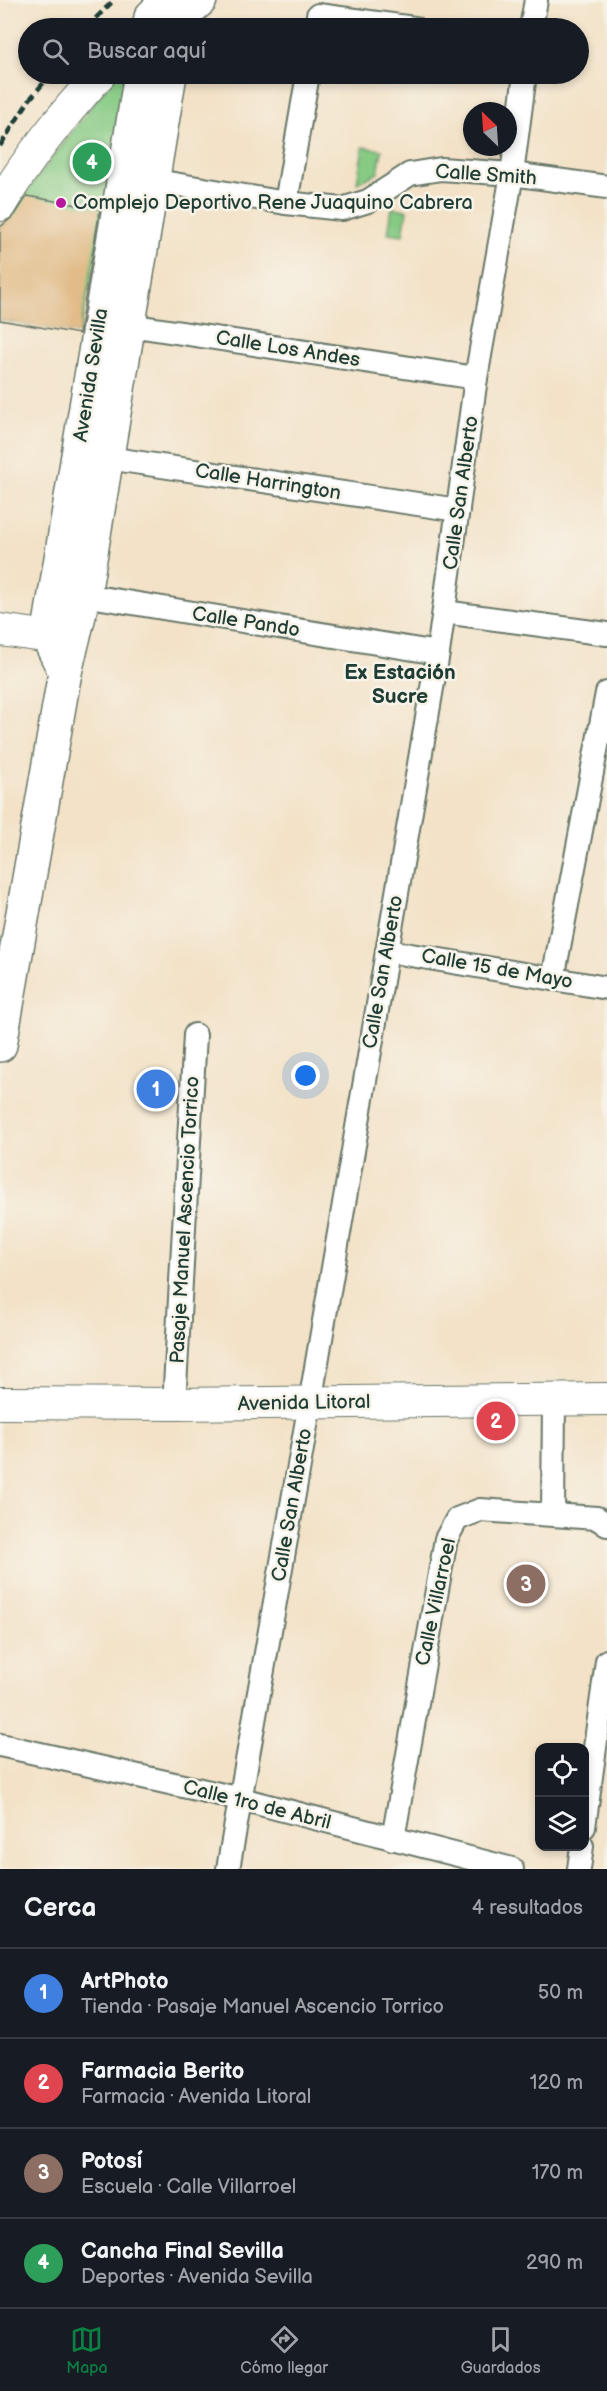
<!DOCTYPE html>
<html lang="es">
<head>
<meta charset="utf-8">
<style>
	:root { --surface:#171b24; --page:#20242c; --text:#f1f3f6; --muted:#9ea1a6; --line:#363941; --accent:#0b8043 }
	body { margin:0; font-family:"Balsamiq Sans",sans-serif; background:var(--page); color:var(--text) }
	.controls { position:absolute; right:18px; bottom:18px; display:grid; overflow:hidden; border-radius:12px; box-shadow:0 3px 9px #0003 }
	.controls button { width:54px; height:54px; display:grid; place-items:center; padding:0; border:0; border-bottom:2px solid var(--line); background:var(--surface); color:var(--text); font:30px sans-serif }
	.compass { position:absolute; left:463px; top:102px; width:54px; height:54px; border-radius:50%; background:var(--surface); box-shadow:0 3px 9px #0003; rotate:335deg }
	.you { position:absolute; left:306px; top:1076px; width:21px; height:21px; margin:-15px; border:4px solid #fff; border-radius:50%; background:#1a73e8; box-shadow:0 0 0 9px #1a73e833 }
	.badge { display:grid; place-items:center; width:39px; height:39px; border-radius:50%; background:var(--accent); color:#fff; font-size:20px; font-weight:700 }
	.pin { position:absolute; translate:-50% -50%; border:3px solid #fff; box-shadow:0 2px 6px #0006 }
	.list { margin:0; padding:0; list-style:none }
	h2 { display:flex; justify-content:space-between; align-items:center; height:78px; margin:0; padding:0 24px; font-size:26px }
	h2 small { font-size:20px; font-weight:400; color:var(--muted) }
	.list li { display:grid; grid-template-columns:39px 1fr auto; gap:18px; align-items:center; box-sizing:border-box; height:90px; padding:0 24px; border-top:2px solid var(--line) }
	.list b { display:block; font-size:22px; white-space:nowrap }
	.list p { margin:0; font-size:20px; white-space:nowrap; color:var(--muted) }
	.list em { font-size:20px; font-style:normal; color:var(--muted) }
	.icon { flex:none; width:33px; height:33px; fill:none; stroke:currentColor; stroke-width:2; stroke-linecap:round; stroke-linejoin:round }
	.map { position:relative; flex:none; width:607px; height:1869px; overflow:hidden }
	.search { position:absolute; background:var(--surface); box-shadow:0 3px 9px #0003; left:18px; right:18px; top:18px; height:66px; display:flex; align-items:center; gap:15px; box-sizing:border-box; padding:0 21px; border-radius:33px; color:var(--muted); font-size:22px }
	.sheet { height:438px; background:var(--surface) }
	nav { display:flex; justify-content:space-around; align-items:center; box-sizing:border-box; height:84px; border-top:2px solid var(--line); background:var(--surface); font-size:16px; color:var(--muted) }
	nav a { display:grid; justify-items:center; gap:3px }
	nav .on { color:var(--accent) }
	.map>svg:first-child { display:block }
</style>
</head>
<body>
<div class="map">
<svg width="607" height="1869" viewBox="0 0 607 1869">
	<rect width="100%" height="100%" fill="#f7f3e8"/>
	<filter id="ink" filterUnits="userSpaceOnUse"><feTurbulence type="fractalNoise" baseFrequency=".0167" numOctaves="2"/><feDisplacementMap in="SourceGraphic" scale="12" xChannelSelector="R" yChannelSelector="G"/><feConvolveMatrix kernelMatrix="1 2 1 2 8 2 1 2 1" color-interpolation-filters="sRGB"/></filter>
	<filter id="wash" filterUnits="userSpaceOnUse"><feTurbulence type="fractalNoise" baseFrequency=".008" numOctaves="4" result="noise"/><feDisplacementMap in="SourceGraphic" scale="24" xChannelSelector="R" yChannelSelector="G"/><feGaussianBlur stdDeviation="1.35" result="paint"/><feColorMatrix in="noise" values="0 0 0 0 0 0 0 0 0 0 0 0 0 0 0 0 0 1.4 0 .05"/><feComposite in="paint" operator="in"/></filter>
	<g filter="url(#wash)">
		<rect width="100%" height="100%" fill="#f3e2c8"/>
		<!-- green -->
		<g fill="#86ca84" stroke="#52845c" stroke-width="1.5">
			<polygon points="116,74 126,74 104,210 80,334 0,320 0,227"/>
			<polygon points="363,147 382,150 378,173 357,183"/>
			<polygon points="392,208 407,210 403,235 388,233"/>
		</g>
		<g id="blocks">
			<!-- building -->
			<polygon fill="#e1bb88" points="27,196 100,209 79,334 0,320 0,227 15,215"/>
		</g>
	</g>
	<g filter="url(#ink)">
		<use href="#blocks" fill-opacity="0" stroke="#697768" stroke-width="1.5"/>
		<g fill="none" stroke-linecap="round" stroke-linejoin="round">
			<!-- minor casing -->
			<g stroke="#697768" stroke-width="26">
				<g id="minor">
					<polyline points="318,15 414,28"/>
					<polyline points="531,28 536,0"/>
					<polyline points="139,178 286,203 342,209 368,201 410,174 441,169 512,174 607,187"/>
					<polyline points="286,203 308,74"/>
					<polyline points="116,323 476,378"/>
					<polyline points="94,456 458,510"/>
					<polyline points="71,593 438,653"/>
					<polyline points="444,612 607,634"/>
					<polyline points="387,951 607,988"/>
					<polyline points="553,979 607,693"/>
					<polyline points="174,1404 195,1035"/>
					<polyline points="553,1514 554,1400"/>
					<polyline points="0,1745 241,1799 512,1869"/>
					<polyline points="584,1827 607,1661"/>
					<polyline points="393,1839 446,1539 457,1519 480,1510 597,1518 607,1525"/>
					<polyline points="228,1869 310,1403 438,653 476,378 512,174 525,74"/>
					<polyline points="579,1869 582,1846"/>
				</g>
			</g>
			<!-- secondary casing -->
			<g stroke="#697768" stroke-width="34">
				<g id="secondary">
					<path d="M0,205C28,157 63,115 100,74"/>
					<polyline points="0,630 73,640"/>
					<polyline points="0,1403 174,1404 607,1399"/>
				</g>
			</g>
			<!-- primary casing -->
			<g stroke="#697768" stroke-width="36">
				<g id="primary">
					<polyline points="149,28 151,17 168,0"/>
					<polyline points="178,28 179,18 200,0"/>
					<polyline points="65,672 48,637 141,74"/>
					<polyline points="0,1045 65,672 84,595 170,74"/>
				</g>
			</g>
			<!-- minor -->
			<use href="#minor" stroke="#fff" stroke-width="22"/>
			<!-- secondary -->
			<use href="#secondary" stroke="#fff" stroke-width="32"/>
			<!-- primary -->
			<use href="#primary" stroke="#fff" stroke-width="33"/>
			<!-- rail -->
			<g stroke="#1f3d34" stroke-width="4.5" stroke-dasharray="9 4.5" stroke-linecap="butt">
				<polyline points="86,28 114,0"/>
				<polyline points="0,146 30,99 51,74"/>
			</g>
		</g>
	</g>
	<!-- markers -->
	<circle fill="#b5179e" stroke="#f7f3e8" stroke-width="2" cx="61" cy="203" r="6"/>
	<g text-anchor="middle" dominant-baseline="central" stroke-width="5" stroke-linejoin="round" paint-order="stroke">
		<!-- street labels -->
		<g font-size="20" fill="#1f3d34" stroke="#f7f3e8">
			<text transform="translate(486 175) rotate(4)">Calle Smith</text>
			<text transform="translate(288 349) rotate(9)">Calle Los Andes</text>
			<text transform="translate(91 375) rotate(-81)">Avenida Sevilla</text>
			<text transform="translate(268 482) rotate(9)">Calle Harrington</text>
			<text transform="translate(461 493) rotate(-82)">Calle San Alberto</text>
			<text transform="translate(246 622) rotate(9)">Calle Pando</text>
			<text transform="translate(497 969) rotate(10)">Calle 15 de Mayo</text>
			<text transform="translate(383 972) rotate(-80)">Calle San Alberto</text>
			<text transform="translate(185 1220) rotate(-87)">Pasaje Manuel Ascencio Torrico</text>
			<text transform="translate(304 1403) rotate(-1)">Avenida Litoral</text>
			<text transform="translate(292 1505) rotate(-80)">Calle San Alberto</text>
			<text transform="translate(436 1602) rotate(-78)">Calle Villarroel</text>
			<text transform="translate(257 1805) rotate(14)">Calle 1ro de Abril</text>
		</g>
		<!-- poi labels -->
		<g font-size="20" fill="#1f3d34" stroke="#f7f3e8" text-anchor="start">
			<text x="73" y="203">Complejo Deportivo Rene Juaquino Cabrera</text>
		</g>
		<!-- neighbourhood labels -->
		<g font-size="21" font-weight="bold" fill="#1f3d34" stroke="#f7f3e8">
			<text x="400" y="672">Ex Estación<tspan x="400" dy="24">Sucre</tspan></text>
		</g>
	</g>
</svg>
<div class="controls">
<button><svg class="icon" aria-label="locate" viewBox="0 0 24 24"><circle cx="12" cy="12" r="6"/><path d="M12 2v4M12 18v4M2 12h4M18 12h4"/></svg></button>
<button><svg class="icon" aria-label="layers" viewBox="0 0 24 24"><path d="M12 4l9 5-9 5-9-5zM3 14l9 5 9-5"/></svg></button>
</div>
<svg class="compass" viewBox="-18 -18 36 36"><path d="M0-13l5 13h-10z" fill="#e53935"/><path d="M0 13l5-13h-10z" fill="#9ea1a6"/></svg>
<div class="you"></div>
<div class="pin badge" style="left:156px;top:1089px;background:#3f7fe0">1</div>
<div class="pin badge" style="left:496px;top:1421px;background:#e0444e">2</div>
<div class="pin badge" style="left:526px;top:1584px;background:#8d6e63">3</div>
<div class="pin badge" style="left:92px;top:162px;background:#2e9e5b">4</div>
<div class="search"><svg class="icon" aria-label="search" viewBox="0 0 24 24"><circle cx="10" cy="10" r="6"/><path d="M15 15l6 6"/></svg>Buscar aquí</div>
</div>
<section class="sheet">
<h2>Cerca<small>4 resultados</small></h2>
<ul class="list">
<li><span class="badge" style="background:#3f7fe0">1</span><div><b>ArtPhoto</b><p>Tienda · Pasaje Manuel Ascencio Torrico</p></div><em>50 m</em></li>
<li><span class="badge" style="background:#e0444e">2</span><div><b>Farmacia Berito</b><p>Farmacia · Avenida Litoral</p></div><em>120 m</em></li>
<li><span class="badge" style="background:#8d6e63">3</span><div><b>Potosí</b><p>Escuela · Calle Villarroel</p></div><em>170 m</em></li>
<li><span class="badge" style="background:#2e9e5b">4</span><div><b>Cancha Final Sevilla</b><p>Deportes · Avenida Sevilla</p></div><em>290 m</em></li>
</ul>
</section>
<nav>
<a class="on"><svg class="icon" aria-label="map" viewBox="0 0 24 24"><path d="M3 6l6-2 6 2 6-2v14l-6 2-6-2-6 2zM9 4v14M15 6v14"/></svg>Mapa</a>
<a><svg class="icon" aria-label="directions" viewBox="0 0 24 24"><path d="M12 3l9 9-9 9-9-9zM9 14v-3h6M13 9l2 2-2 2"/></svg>Cómo llegar</a>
<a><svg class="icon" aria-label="saved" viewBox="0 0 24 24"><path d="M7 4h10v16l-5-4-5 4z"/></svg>Guardados</a>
</nav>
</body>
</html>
